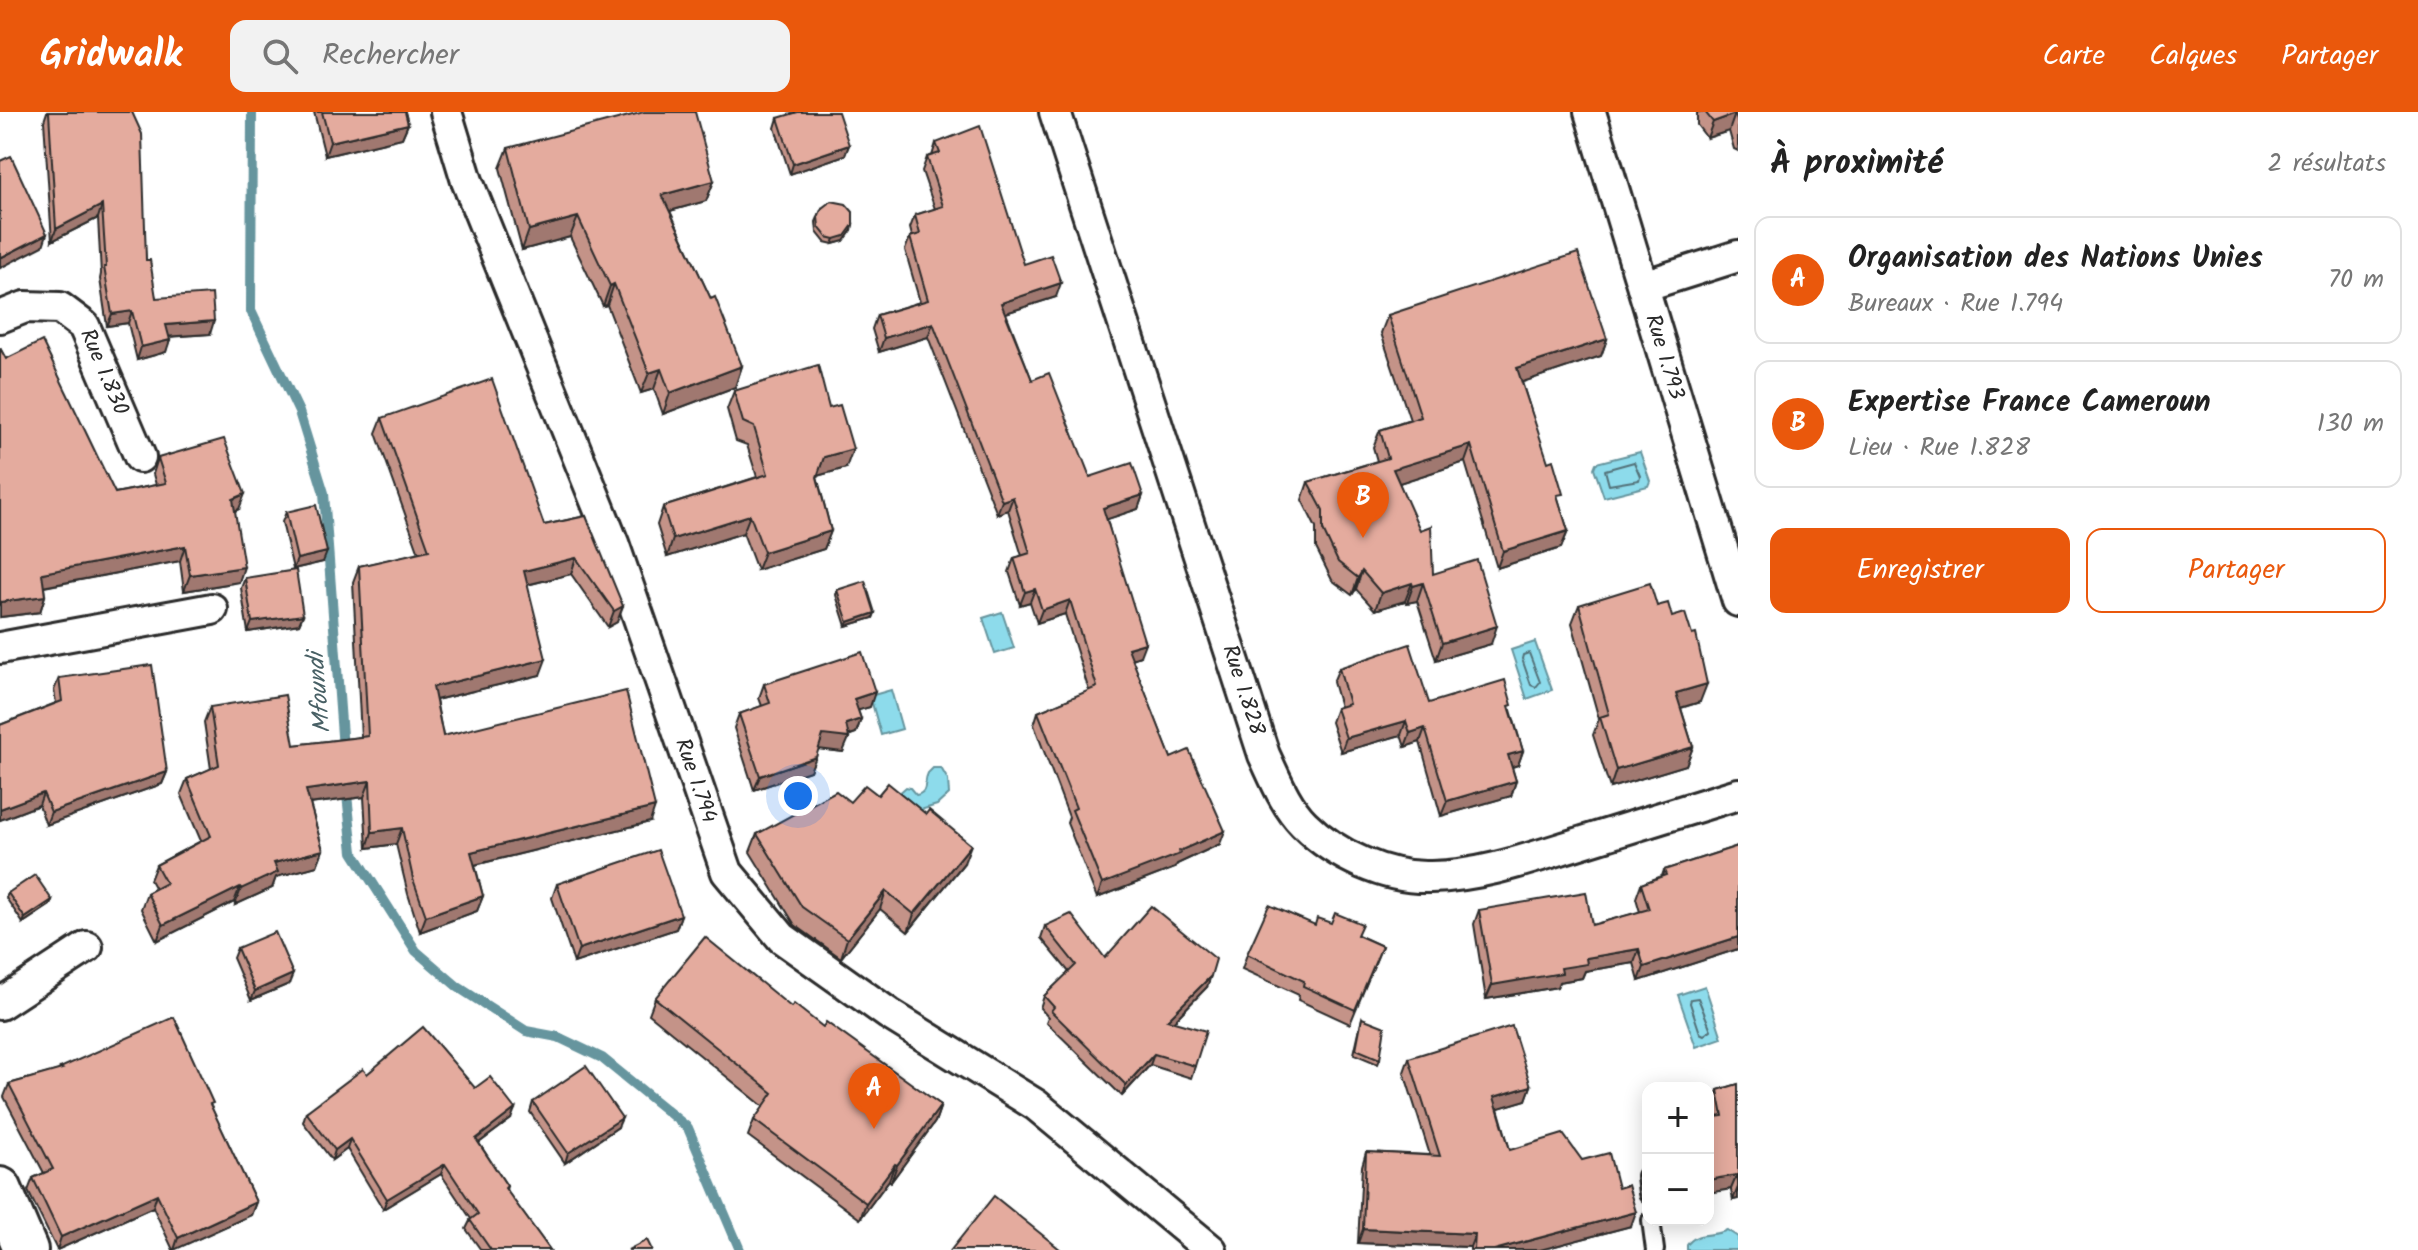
<!DOCTYPE html>
<html lang="fr">
<head>
<meta charset="utf-8">
<style>
	:root { --surface:#fff; --page:#f2f2f2; --text:#222; --muted:#767676; --line:#e0e0e0; --accent:#ea580c }
	body { margin:0; font-family:Kalam,sans-serif; background:var(--page); color:var(--text) }
	.controls { position:absolute; right:24px; bottom:24px; display:grid; overflow:hidden; border-radius:16px; box-shadow:0 4px 20px #0003 }
	.controls button { width:72px; height:72px; display:grid; place-items:center; padding:0; border:0; border-bottom:2px solid var(--line); background:var(--surface); color:var(--text); font:40px sans-serif }
	.you { position:absolute; left:798px; top:684px; width:28px; height:28px; margin:-20px; border:6px solid #fff; border-radius:50%; background:#1a73e8; box-shadow:0 0 0 12px #1a73e833 }
	.badge { display:grid; place-items:center; width:52px; height:52px; border-radius:50%; background:var(--accent); color:#fff; font-size:26px; font-weight:700 }
	.pin { position:absolute; translate:-50% -66px; filter:drop-shadow(0 2px 4px #0008) }
	.pin::after { content:''; position:absolute; top:42px; width:28px; height:24px; background:inherit; clip-path:polygon(0 0,100% 0,50% 100%) }
	.list { margin:0; padding:0; list-style:none }
	h2 { display:flex; justify-content:space-between; align-items:center; height:104px; margin:0; padding:0 32px; font-size:34px }
	h2 small { font-size:26px; font-weight:400; color:var(--muted) }
	.list li { display:grid; grid-template-columns:52px 1fr auto; gap:24px; align-items:center; box-sizing:border-box; height:128px; margin:0 16px 16px; padding:0 16px; border:2px solid var(--line); border-radius:16px }
	.list b { display:block; font-size:30px; white-space:nowrap }
	.list p { margin:0; font-size:26px; white-space:nowrap; color:var(--muted) }
	.list em { font-size:26px; font-style:normal; color:var(--muted) }
	.actions { display:flex; gap:16px; padding:24px 32px }
	.actions a { flex:1; padding:18px 0; border:2px solid var(--accent); border-radius:16px; text-align:center; font-size:28px; color:var(--accent) }
	.actions .main { background:var(--accent); color:#fff }
	.icon { flex:none; width:44px; height:44px; fill:none; stroke:currentColor; stroke-width:2; stroke-linecap:round; stroke-linejoin:round }
	.map { position:relative; flex:none; width:1738px; height:1138px; overflow:hidden }
	header { display:flex; align-items:center; gap:48px; box-sizing:border-box; height:112px; padding:0 40px; background:var(--accent); color:#fff }
	header strong { font-size:38px }
	nav { display:flex; gap:44px; margin-inline-start:auto; font-size:28px }
	.search { width:560px; height:72px; background:var(--page); display:flex; align-items:center; gap:20px; box-sizing:border-box; padding:0 28px; border-radius:16px; color:var(--muted); font-size:30px }
	main { display:flex }
	aside { flex:1; background:var(--surface) }
	.map>svg:first-child { display:block }
</style>
</head>
<body>
<header>
<strong>Gridwalk</strong>
<div class="search"><svg class="icon" aria-label="search" viewBox="0 0 24 24"><circle cx="10" cy="10" r="6"/><path d="M15 15l6 6"/></svg>Rechercher</div>
<nav><a>Carte</a><a>Calques</a><a>Partager</a></nav>
</header>
<main>
<div class="map">
<svg width="1738" height="1138" viewBox="0 0 1738 1138">
	<rect width="100%" height="100%" fill="#fff"/>
	<filter id="ink" filterUnits="userSpaceOnUse"><feTurbulence type="fractalNoise" baseFrequency=".0125" numOctaves="2"/><feDisplacementMap in="SourceGraphic" scale="16" xChannelSelector="R" yChannelSelector="G"/><feConvolveMatrix kernelMatrix="1 2 1 2 8 2 1 2 1" color-interpolation-filters="sRGB"/></filter>
	<g filter="url(#ink)">
		<!-- water -->
		<g fill="#8ddbeb" stroke="#66959e" stroke-width="2">
			<polygon points="1640,340 1650,369 1648,374 1604,385 1594,356 1596,351"/>
			<polygon points="1002,500 1014,536 995,542 983,506"/>
			<polygon points="1535,530 1552,578 1527,587 1511,538"/>
			<polygon points="891,578 902,617 881,623 870,584"/>
			<path d="M933,656H941L948,668L949,682L937,693L914,700L896,684L906,675L910,676L916,683C929,680 923,671 928,661Z"/>
			<polygon points="1705,874 1722,926 1696,935 1678,883"/>
			<path d="M1727,1118L1738,1125V1138H1687V1133C1698,1118 1712,1126 1727,1118Z"/>
		</g>
		<g fill="none" stroke-linecap="round" stroke-linejoin="round">
			<!-- shore -->
			<g stroke="#527178" stroke-width="2">
				<polygon points="1634,350 1640,364 1639,368 1609,373 1605,358"/>
				<polygon points="1529,541 1540,570 1536,575 1531,573 1522,547 1523,543"/>
				<polygon points="1698,886 1711,918 1704,923 1700,921 1690,891 1691,887"/>
			</g>
			<!-- stream -->
			<g stroke="#66959e" stroke-width="10">
				<polyline points="252,0 251,199 299,300 324,381 343,637"/>
				<polyline points="346,673 353,740 416,839 458,875 526,919 558,925 602,946 688,1016 740,1138"/>
			</g>
			<!-- lane casing -->
			<g stroke="#2b2b2b" stroke-width="22">
				<g id="lane">
					<polyline points="1646,1064 1648,1081"/>
					<polyline points="1651,1108 1655,1138"/>
				</g>
			</g>
			<!-- street casing -->
			<g stroke="#2b2b2b" stroke-width="36">
				<g id="street">
					<path id="s1" d="M446,0L467,69L613,431L727,760L782,826L889,902L1036,993L1211,1138"/>
					<path id="s2" d="M1055,0L1264,643C1275,666 1285,693 1304,712C1335,743 1386,767 1431,765C1482,764 1531,746 1580,731C1633,715 1685,698 1738,682"/>
					<path id="s3" d="M1590,0L1738,489"/>
					<polyline points="1643,174 1738,144"/>
					<path id="s4" d="M0,205L25,195L60,196L84,214L140,345"/>
					<polyline points="0,536 212,497"/>
					<polyline points="0,892 87,835"/>
				</g>
			</g>
			<!-- secondary casing -->
			<g stroke="#2b2b2b" stroke-width="48">
				<polyline id="secondary" points="0,1077 26,1138"/>
			</g>
			<!-- lane -->
			<use href="#lane" stroke="#fff" stroke-width="16"/>
			<!-- street -->
			<use href="#street" stroke="#fff" stroke-width="30"/>
			<!-- secondary -->
			<use href="#secondary" stroke="#fff" stroke-width="42"/>
		</g>
		<!-- wall -->
		<g fill="#c49388" stroke="#2b2b2b" stroke-width="2">
			<polygon points="47,0 132,0 146,148 156,186 210,222 169,225 166,240 137,248 128,211 107,214 100,167 101,162 98,106 52,129 44,9"/>
			<polygon points="314,0 405,0 408,12 402,26 325,44"/>
			<polygon points="1697,0 1738,0 1738,39 1734,37 1729,19 1707,26 1697,13"/>
			<polygon points="778,6 849,33 845,43 790,62 775,16"/>
			<polygon points="936,31 1024,152 1056,185 1006,201 1032,268 1090,365 1143,383 1138,397 1107,407 1140,544 1132,547 1171,646 1220,732 1177,752 1175,756 1097,786 1067,711 1069,705 1034,613 1038,600 1089,579 1065,502 1037,511 1030,490 1020,493 1009,460 1014,446 1022,444 1008,398 997,402 928,225 879,240 872,217 877,203 920,190 905,138 910,125 912,124 910,116 915,103 935,97 922,59 927,45 932,44"/>
			<polygon points="508,36 714,69 706,89 670,99 742,254 735,275 663,302 654,277 641,281 607,193 603,194 570,125 522,138 500,56"/>
			<polygon points="822,96 852,118 844,129 833,132 825,130 817,120 816,110"/>
			<polygon points="1388,203 1607,227 1601,244 1522,270 1568,419 1561,436 1497,456 1465,350 1399,371 1433,462 1491,532 1436,548 1417,489 1407,491 1405,489 1375,498 1356,477 1352,483 1332,468 1316,436 1316,416 1302,388 1308,370 1377,349 1373,335 1380,318 1410,308 1381,221"/>
			<polygon points="0,236 6,247 115,381 156,373 153,362 158,346 239,397 235,399 239,470 184,479 180,449 44,475 45,484 40,500 0,505"/>
			<polygon points="734,279 846,356 817,364 831,419 824,437 757,458 743,421 667,445 657,413 663,395 757,365 747,333 736,329 727,297"/>
			<polygon points="382,306 544,413 586,404 617,510 608,515 571,462 527,473 540,563 436,588 443,624 650,710 475,753 483,784 477,799 420,820 408,782 396,732 367,736 364,685 310,692 323,738 317,754 276,765 272,776 235,793 234,790 157,829 141,797 147,781 155,777 150,768 156,753 201,729 181,682 187,667 211,657 204,610 210,595 294,633 361,625 353,470 359,454 419,441 376,321"/>
			<polygon points="286,400 323,450 293,457 282,410"/>
			<polygon points="245,466 303,503 299,512 248,520 241,476"/>
			<polygon points="837,478 875,501 873,506 846,514 836,483"/>
			<polygon points="1579,493 1657,494 1672,505 1692,523 1700,590 1681,596 1693,635 1686,653 1610,676 1593,623 1599,607 1572,511"/>
			<polygon points="1339,556 1429,591 1511,598 1523,639 1518,653 1512,655 1516,669 1511,684 1441,704 1420,630 1405,635 1401,623 1341,640 1331,610 1336,596 1340,595 1333,570"/>
			<polygon points="59,566 167,660 162,672 46,713 39,693 0,708 0,613 56,591 54,578"/>
			<polygon points="764,572 870,595 858,598 861,607 856,621 848,624 843,640 818,637 810,659 754,678 734,616 739,602 762,594 759,586"/>
			<polygon points="850,690 964,751 908,820 880,797 841,846 795,813 750,740 757,722"/>
			<polygon points="1738,734 1738,837 1639,869 1634,851 1585,859 1582,866 1559,870 1557,875 1486,887 1474,812 1479,798 1592,813 1640,800 1636,786 1641,772 1662,764 1664,758"/>
			<polygon points="557,772 681,803 676,817 574,851 552,786"/>
			<polygon points="8,781 52,788 50,793 23,811 6,786"/>
			<polygon points="1315,813 1358,823 1382,834 1350,912 1298,888 1299,883 1242,857 1247,842"/>
			<polygon points="1045,814 1105,846 1207,875 1173,910 1195,954 1191,966 1150,953 1122,984 1046,910 1048,905 1040,896 1044,884 1069,860 1041,826"/>
			<polygon points="237,836 289,872 251,888 233,846"/>
			<polygon points="655,886 791,895 941,993 935,1010 891,1070 889,1068 860,1107 748,1024 754,1008 764,995 649,902"/>
			<polygon points="1362,906 1380,947 1378,952 1354,942"/>
			<polygon points="1409,946 1531,974 1526,988 1498,996 1510,1038 1582,1048 1618,1076 1631,1114 1540,1138 1470,1138 1470,1135 1358,1131 1362,1054 1366,1040 1430,1043 1404,960"/>
			<polygon points="60,956 211,995 256,1090 251,1103 173,1138 153,1095 57,1138 28,1079 33,1066 44,1061 4,985 9,972 60,958"/>
			<polygon points="367,962 475,976 511,1007 479,1031 507,1074 506,1078 550,1138 481,1138 466,1117 471,1107 441,1062 383,1097 347,1037 332,1048 303,1010 306,1000"/>
			<polygon points="1738,972 1738,1087 1733,1088 1713,992 1718,978"/>
			<polygon points="533,990 618,1015 565,1051 530,1000"/>
		</g>
		<!-- shaded-wall -->
		<g fill="#a0786f" stroke="#2b2b2b" stroke-width="2">
			<polygon points="1735,2 1729,19 1707,26 1713,10"/>
			<polygon points="408,12 402,26 325,44 330,30"/>
			<polygon points="849,33 845,43 790,62 793,52"/>
			<polygon points="714,69 706,89 655,103 662,83"/>
			<polygon points="102,93 98,106 52,129 56,117"/>
			<polygon points="578,105 570,125 522,138 529,118"/>
			<polygon points="853,113 852,118 844,129 833,132 835,127"/>
			<polygon points="47,122 43,134 0,156 0,146"/>
			<polygon points="1061,171 1056,185 996,204 1001,191"/>
			<polygon points="614,172 607,193 603,194 610,174"/>
			<polygon points="132,199 128,211 107,214 112,202"/>
			<polygon points="214,209 210,222 162,225 166,213"/>
			<polygon points="933,211 928,225 879,240 884,226"/>
			<polygon points="1607,227 1601,244 1511,274 1517,256"/>
			<polygon points="170,228 166,240 137,248 141,235"/>
			<polygon points="742,254 735,275 663,302 670,281"/>
			<polygon points="661,257 654,277 641,281 649,261"/>
			<polygon points="1471,333 1465,350 1387,375 1393,357"/>
			<polygon points="853,337 846,356 817,364 824,345"/>
			<polygon points="245,382 239,397 228,402 233,387"/>
			<polygon points="1143,383 1138,397 1099,410 1103,396"/>
			<polygon points="1013,385 1008,398 997,402 1002,389"/>
			<polygon points="750,403 743,421 667,445 673,427"/>
			<polygon points="831,419 824,437 757,458 764,440"/>
			<polygon points="1568,419 1561,436 1497,456 1503,439"/>
			<polygon points="185,434 180,449 37,476 42,461"/>
			<polygon points="327,440 323,450 293,457 297,447"/>
			<polygon points="576,446 571,462 518,475 524,459"/>
			<polygon points="244,455 239,470 184,479 190,463"/>
			<polygon points="1362,459 1356,477 1352,483 1358,466"/>
			<polygon points="1412,471 1405,489 1375,498 1381,481"/>
			<polygon points="1423,471 1417,489 1407,491 1413,474"/>
			<polygon points="1035,477 1030,490 1020,493 1025,480"/>
			<polygon points="45,484 40,500 0,505 0,490"/>
			<polygon points="1070,488 1065,502 1037,511 1042,498"/>
			<polygon points="623,494 617,510 608,515 614,499"/>
			<polygon points="875,501 873,506 846,514 848,510"/>
			<polygon points="303,503 299,512 248,520 252,510"/>
			<polygon points="1497,514 1491,532 1436,548 1442,531"/>
			<polygon points="1145,531 1140,544 1123,550 1128,536"/>
			<polygon points="546,547 540,563 427,590 433,575"/>
			<polygon points="1707,572 1700,590 1670,599 1676,581"/>
			<polygon points="875,580 870,595 849,601 854,587"/>
			<polygon points="861,607 856,621 843,625 849,626 843,640 818,637 823,623 846,612"/>
			<polygon points="1406,609 1401,623 1341,640 1346,626"/>
			<polygon points="1425,616 1420,630 1405,635 1410,621"/>
			<polygon points="1693,635 1686,653 1610,676 1616,658"/>
			<polygon points="1523,639 1518,653 1503,658 1508,643"/>
			<polygon points="816,645 810,659 754,678 760,664"/>
			<polygon points="167,660 162,672 46,713 51,700"/>
			<polygon points="370,669 364,685 300,693 306,678"/>
			<polygon points="1516,669 1511,684 1441,704 1447,689"/>
			<polygon points="43,681 39,693 0,708 0,697"/>
			<polygon points="655,695 650,710 466,755 471,740"/>
			<polygon points="402,716 396,732 367,736 372,720"/>
			<polygon points="1225,719 1220,732 1177,752 1175,756 1097,786 1102,772"/>
			<polygon points="971,733 964,751 908,820 914,802"/>
			<polygon points="323,738 317,754 276,765 272,776 235,793 241,777 274,751"/>
			<polygon points="240,775 234,790 157,829 163,813"/>
			<polygon points="886,779 880,797 841,846 847,827"/>
			<polygon points="483,784 477,799 420,820 426,804"/>
			<polygon points="52,788 50,793 23,811 25,806"/>
			<polygon points="681,803 676,817 574,851 579,837"/>
			<polygon points="1738,825 1738,837 1639,869 1644,855"/>
			<polygon points="1639,837 1634,851 1585,859 1582,866 1559,870 1557,875 1486,887 1492,873 1561,856 1586,846"/>
			<polygon points="293,862 289,872 251,888 255,879"/>
			<polygon points="1211,864 1207,875 1163,920 1167,908"/>
			<polygon points="1154,942 1150,953 1122,984 1126,973"/>
			<polygon points="1531,974 1526,988 1489,999 1494,985"/>
			<polygon points="941,993 935,1010 891,1070 897,1053"/>
			<polygon points="515,997 511,1007 472,1036 476,1027"/>
			<polygon points="622,1006 618,1015 565,1051 568,1041"/>
			<polygon points="350,1027 347,1037 332,1048 335,1038"/>
			<polygon points="445,1052 441,1062 383,1097 387,1087"/>
			<polygon points="895,1052 889,1068 860,1107 866,1091"/>
			<polygon points="1737,1063 1731,1077 1708,1081 1708,1068"/>
			<polygon points="1738,1075 1738,1087 1733,1088"/>
			<polygon points="157,1082 153,1095 57,1138 61,1125"/>
			<polygon points="256,1090 251,1103 174,1138 178,1126"/>
			<polygon points="1636,1100 1631,1114 1540,1138 1494,1138"/>
			<polygon points="1363,1117 1475,1122 1470,1135 1358,1131"/>
		</g>
		<!-- building -->
		<g fill="#e4ab9e" stroke="#2b2b2b" stroke-width="2">
			<polygon points="49,0 132,0 142,22 146,148 150,148 156,186 212,182 214,209 166,213 170,228 141,235 132,199 112,202 104,155 106,155 102,93 56,117"/>
			<polygon points="322,0 405,0 408,12 330,30"/>
			<polygon points="644,0 695,0 714,69 662,83 711,187 715,185 742,254 670,281 661,257 649,261 614,172 610,174 578,105 529,118 508,36"/>
			<polygon points="798,0 838,0 849,33 793,52 778,6"/>
			<polygon points="1705,0 1738,0 1738,12 1735,2 1713,10"/>
			<polygon points="980,14 1024,152 1051,143 1061,171 1001,191 1032,268 1049,261 1090,365 1132,351 1143,383 1103,396 1145,531 1128,536 1171,646 1189,638 1225,719 1179,739 1180,742 1102,772 1072,698 1076,696 1038,600 1097,575 1070,488 1042,498 1035,477 1025,480 1014,446 1030,441 1013,385 1002,389 933,211 884,226 877,203 928,188 910,125 920,122 915,103 943,94 927,45 940,41 936,31"/>
			<polygon points="11,44 47,122 0,146 0,49"/>
			<polygon points="831,89 846,92 853,100 853,113 845,124 835,127 827,125 819,115 818,105 822,96"/>
			<polygon points="1578,141 1607,227 1517,256 1548,350 1553,348 1563,382 1557,383 1568,419 1503,439 1471,333 1393,357 1420,418 1431,414 1433,462 1477,448 1497,514 1442,531 1423,471 1413,474 1412,471 1381,481 1362,459 1358,466 1338,450 1323,418 1323,398 1308,370 1388,346 1380,318 1421,305 1388,203"/>
			<polygon points="42,229 115,381 166,371 158,346 224,327 245,382 233,387 244,455 190,463 185,434 42,461 45,484 0,490 0,236 6,247"/>
			<polygon points="818,253 829,296 840,293 853,337 824,345 817,365 831,419 764,440 750,403 673,427 663,395 768,362 754,315 743,310 734,279"/>
			<polygon points="492,267 544,413 586,404 623,494 614,499 576,446 524,459 546,547 433,575 443,624 626,579 655,695 471,740 483,784 426,804 413,767 402,716 372,720 370,669 306,678 323,738 274,751 278,760 241,777 240,775 163,813 147,781 166,771 156,753 211,724 187,667 219,653 210,595 285,583 294,633 368,624 359,454 429,438 382,306"/>
			<polygon points="316,393 327,440 297,447 286,400"/>
			<polygon points="296,458 303,503 252,510 245,466"/>
			<polygon points="865,469 875,501 848,510 837,478"/>
			<polygon points="1650,471 1657,494 1668,491 1672,505 1685,501 1692,523 1696,522 1707,572 1676,581 1693,635 1616,658 1600,605 1609,602 1579,493"/>
			<polygon points="1410,532 1429,591 1505,568 1512,593 1509,594 1523,639 1508,643 1516,669 1447,689 1425,616 1410,621 1406,609 1346,626 1336,596 1349,592 1339,556"/>
			<polygon points="862,540 875,580 854,587 861,607 846,612 849,626 823,623 816,645 760,664 739,602 770,591 764,572"/>
			<polygon points="152,553 167,660 51,700 43,681 0,697 0,613 62,589 59,566"/>
			<polygon points="888,671 926,702 929,698 971,733 914,802 886,779 847,827 802,795 757,722 836,679 850,690 865,673 878,683"/>
			<polygon points="1738,734 1738,825 1644,855 1639,837 1586,846 1587,852 1561,856 1562,861 1492,873 1479,798 1586,780 1592,813 1649,797 1641,772 1666,763 1664,758"/>
			<polygon points="658,738 681,803 579,837 557,772"/>
			<polygon points="35,763 52,788 25,806 8,781"/>
			<polygon points="1269,793 1315,813 1317,806 1331,811 1335,801 1362,812 1357,823 1382,834 1355,898 1303,874 1304,869 1247,842"/>
			<polygon points="1151,794 1216,847 1211,864 1167,908 1206,919 1195,954 1154,942 1126,973 1051,899 1054,895 1044,884 1076,853 1045,814 1071,802 1105,846"/>
			<polygon points="275,820 293,862 255,879 237,836"/>
			<polygon points="705,825 791,895 794,892 823,915 826,910 941,993 897,1053 895,1052 866,1091 754,1008 773,981 655,886"/>
			<polygon points="174,905 213,991 210,992 256,1090 178,1126 157,1082 61,1125 33,1066 53,1057 9,972 62,957 60,956"/>
			<polygon points="1362,906 1385,915 1380,947 1356,937"/>
			<polygon points="1512,914 1531,974 1494,985 1510,1038 1563,1022 1582,1048 1609,1041 1618,1076 1628,1073 1636,1100 1494,1138 1474,1138 1475,1122 1363,1117 1366,1040 1440,1044 1409,946"/>
			<polygon points="423,915 475,976 490,965 515,997 476,1027 507,1074 505,1076 550,1138 491,1138 470,1108 478,1102 445,1052 387,1087 350,1027 335,1038 306,1000 363,957 367,962"/>
			<polygon points="586,954 622,1006 568,1041 533,990"/>
			<polygon points="1738,972 1738,1071 1737,1063 1708,1068 1708,1006 1723,1004 1718,978"/>
			<polygon points="994,1084 1061,1138 951,1138"/>
			<polygon points="647,1128 652,1138 628,1138"/>
		</g>
	</g>
	<g text-anchor="middle" dominant-baseline="central" stroke-width="6" stroke-linejoin="round" paint-order="stroke">
		<!-- street labels -->
		<g font-size="22" fill="#2b2b2b" stroke="#fff">
			<text stroke="none"><textPath href="#s3" startOffset="256">Rue 1.793</textPath></text>
			<text stroke="none"><textPath href="#s4" startOffset="142">Rue 1.830</textPath></text>
			<text stroke="none"><textPath href="#s2" startOffset="608">Rue 1.828</textPath></text>
			<text stroke="none"><textPath href="#s1" startOffset="714">Rue 1.794</textPath></text>
		</g>
		<!-- water labels -->
		<g font-size="24" font-style="italic" fill="#486065" stroke="#fff">
			<text transform="translate(320 581) rotate(-95)">Mfoundi</text>
		</g>
	</g>
</svg>
<div class="controls">
<button>+</button>
<button>−</button>
</div>
<div class="you"></div>
<div class="pin badge" style="left:874px;top:1017px">A</div>
<div class="pin badge" style="left:1363px;top:426px">B</div>
</div>
<aside>
<h2>À proximité<small>2 résultats</small></h2>
<ul class="list">
<li><span class="badge">A</span><div><b>Organisation des Nations Unies</b><p>Bureaux · Rue 1.794</p></div><em>70 m</em></li>
<li><span class="badge">B</span><div><b>Expertise France Cameroun</b><p>Lieu · Rue 1.828</p></div><em>130 m</em></li>
</ul>
<div class="actions"><a class="main">Enregistrer</a><a>Partager</a></div>
</aside>
</main>
</body>
</html>
